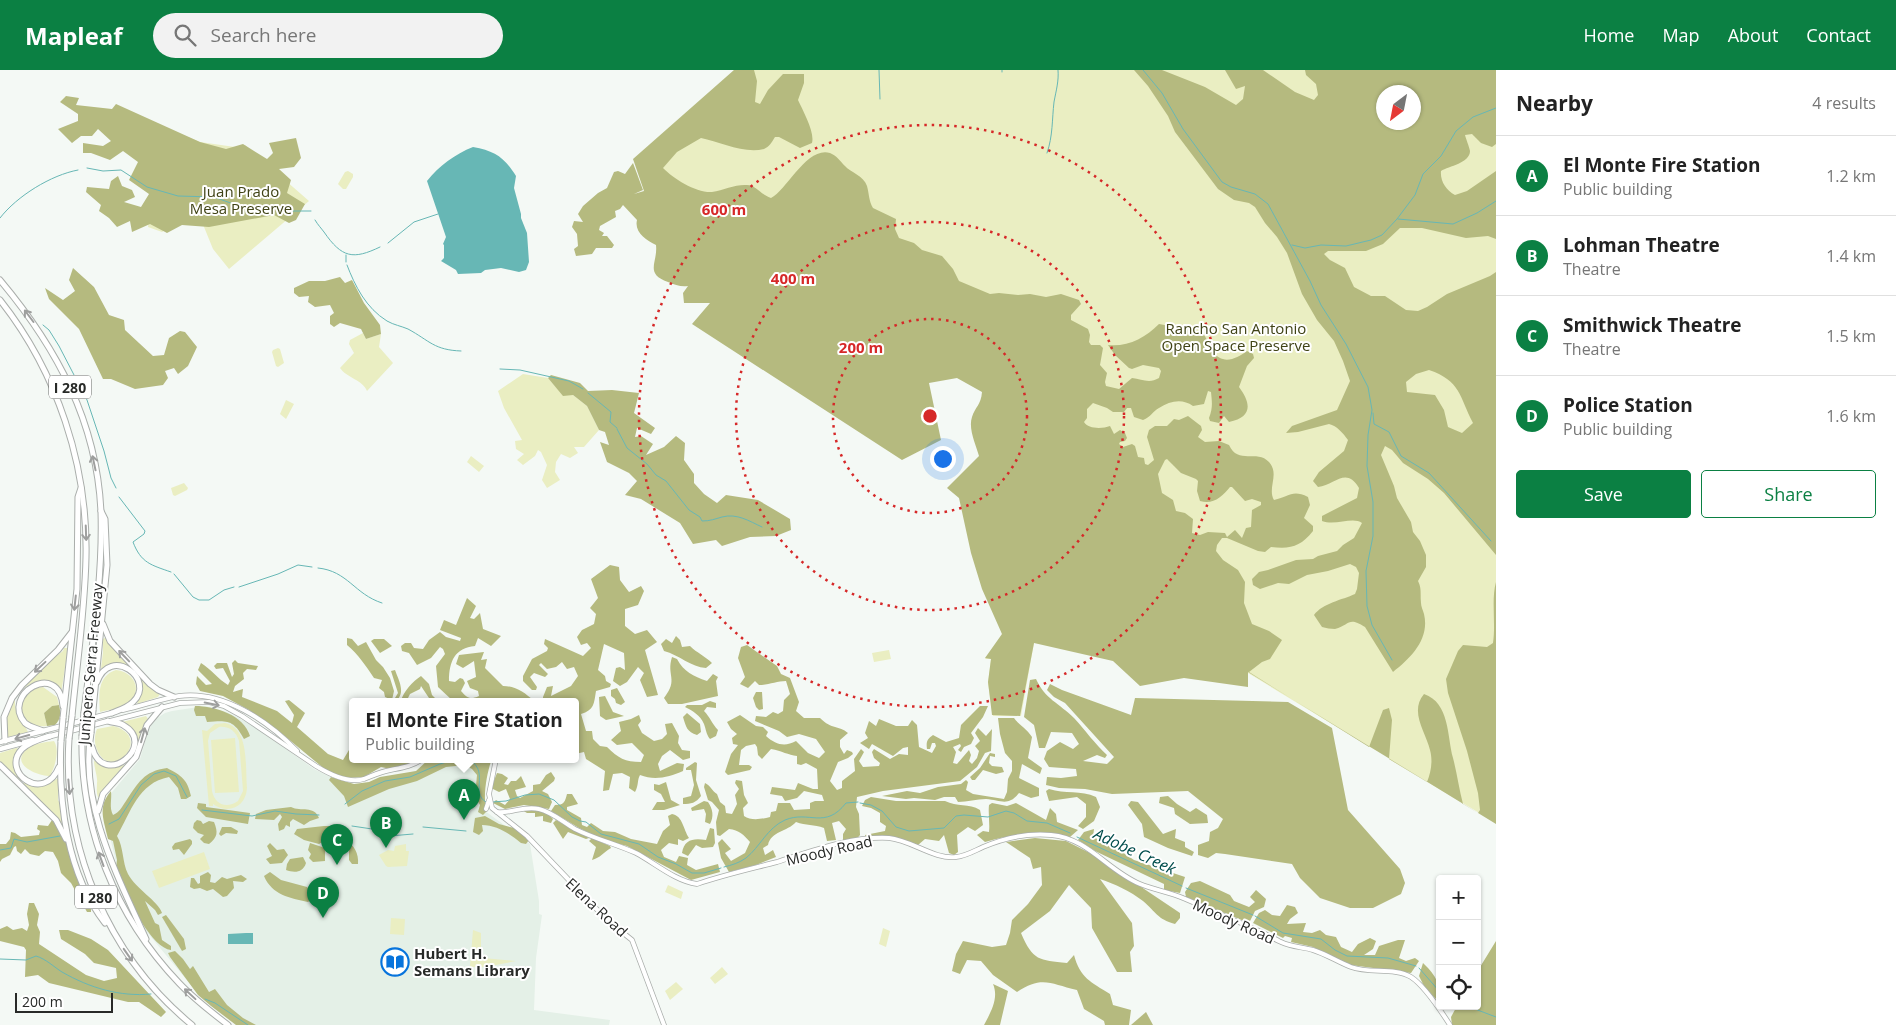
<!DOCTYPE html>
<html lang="en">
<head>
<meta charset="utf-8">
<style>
	:root { --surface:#fff; --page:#f2f2f2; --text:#222; --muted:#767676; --line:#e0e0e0; --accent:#0b8043 }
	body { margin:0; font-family:"Open Sans",sans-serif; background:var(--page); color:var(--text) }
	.controls { position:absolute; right:15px; bottom:15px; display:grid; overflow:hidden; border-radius:5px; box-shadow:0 1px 4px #0004 }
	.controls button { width:45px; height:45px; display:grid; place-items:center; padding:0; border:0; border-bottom:1px solid var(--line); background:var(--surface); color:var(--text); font:25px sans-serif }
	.compass { position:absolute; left:1376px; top:15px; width:45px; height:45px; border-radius:50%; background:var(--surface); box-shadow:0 1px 4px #0004; rotate:212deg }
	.scale { position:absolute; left:15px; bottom:12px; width:98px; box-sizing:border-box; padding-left:5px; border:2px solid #282a28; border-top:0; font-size:14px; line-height:18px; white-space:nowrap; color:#282a28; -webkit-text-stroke:4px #fff; paint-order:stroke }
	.you { position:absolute; left:942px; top:388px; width:18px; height:18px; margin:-12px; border:4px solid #fff; border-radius:50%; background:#1a73e8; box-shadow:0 0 0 8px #1a73e833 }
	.badge { display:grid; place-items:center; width:32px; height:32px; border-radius:50%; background:var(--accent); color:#fff; font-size:16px; font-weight:700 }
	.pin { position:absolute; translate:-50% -41px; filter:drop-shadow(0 1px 2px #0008) }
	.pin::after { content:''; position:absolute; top:26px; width:18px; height:15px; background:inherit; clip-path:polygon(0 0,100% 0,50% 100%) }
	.popup { position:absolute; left:349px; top:628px; width:230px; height:65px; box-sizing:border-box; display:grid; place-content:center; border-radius:5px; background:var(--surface); filter:drop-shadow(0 1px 4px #0005); font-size:16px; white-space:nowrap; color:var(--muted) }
	.popup b { font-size:19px; color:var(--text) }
	.popup::after { content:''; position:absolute; left:50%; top:100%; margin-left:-10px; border:10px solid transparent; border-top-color:var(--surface) }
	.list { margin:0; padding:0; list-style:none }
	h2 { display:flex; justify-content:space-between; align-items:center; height:65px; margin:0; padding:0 20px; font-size:21px }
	h2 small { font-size:16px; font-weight:400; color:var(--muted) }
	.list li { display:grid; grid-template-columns:32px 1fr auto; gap:15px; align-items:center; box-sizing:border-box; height:80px; padding:0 20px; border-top:1px solid var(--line) }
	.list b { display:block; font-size:19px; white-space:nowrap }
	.list p { margin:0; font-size:16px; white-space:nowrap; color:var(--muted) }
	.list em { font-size:16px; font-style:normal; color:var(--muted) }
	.actions { display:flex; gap:10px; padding:15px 20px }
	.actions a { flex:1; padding:11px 0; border:1px solid var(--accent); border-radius:5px; text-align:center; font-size:18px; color:var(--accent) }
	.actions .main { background:var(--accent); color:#fff }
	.icon { flex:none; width:28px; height:28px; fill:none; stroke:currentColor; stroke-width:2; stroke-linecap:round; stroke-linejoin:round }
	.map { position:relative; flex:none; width:1496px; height:955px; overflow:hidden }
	header { display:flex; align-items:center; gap:30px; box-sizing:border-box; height:70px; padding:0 25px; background:var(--accent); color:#fff }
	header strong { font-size:24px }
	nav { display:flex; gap:28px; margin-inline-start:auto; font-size:18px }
	.search { width:350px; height:45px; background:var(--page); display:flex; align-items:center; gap:12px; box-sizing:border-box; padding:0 18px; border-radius:28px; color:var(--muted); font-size:19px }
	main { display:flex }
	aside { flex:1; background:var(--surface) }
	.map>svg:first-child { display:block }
</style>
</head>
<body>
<header>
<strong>Mapleaf</strong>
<div class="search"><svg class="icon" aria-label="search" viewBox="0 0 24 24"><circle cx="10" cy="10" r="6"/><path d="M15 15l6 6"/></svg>Search here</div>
<nav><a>Home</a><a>Map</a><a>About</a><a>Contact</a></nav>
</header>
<main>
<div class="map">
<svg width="1496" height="955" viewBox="0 0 1496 955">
	<rect width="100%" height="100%" fill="#f4f9f5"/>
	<!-- built -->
	<polygon fill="#e4f0e7" points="205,636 227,642 254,656 314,699 345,714 360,716 454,691 475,696 485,741 530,774 539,831 539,844 542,845 536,888 534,940 610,950 609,955 238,955 200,926 146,861 124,825 102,734 140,689 148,662 152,654 157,648 165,643 172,641"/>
	<!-- green -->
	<g fill="#eaeec2" fill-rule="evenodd">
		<path d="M734,0H1496V753L1389,689V687L1370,677L1050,483L1021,646H993L988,613L991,589H985L1002,565L980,387L984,322L978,317L957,308L713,233L689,216L637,149L645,122ZM1384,22H1414V52H1384Z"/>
		<polygon points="188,67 200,72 242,78 245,75 309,131 229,199 213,179 202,152 177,153 162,162 148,157 153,113"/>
		<polygon points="348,101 353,104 353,107 346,119 343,119 338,114 345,102"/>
		<path d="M363,263L366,269L381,264L379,277L393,293L367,321C363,310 347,308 340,298L354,283L349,274L350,270Z"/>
		<polygon points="278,278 280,279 284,293 278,297 276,296 272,282 273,280"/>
		<polygon points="523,304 548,308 563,325 573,325 587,336 599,360 584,377 574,377 578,383 570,388 561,384 556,392 555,402 560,410 547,418 542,410 547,395 541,382 538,380 535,386 523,395 517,390 524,384 516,379 515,371 522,370 504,338 498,321"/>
		<polygon points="286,330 294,334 286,349 280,344"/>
		<polygon points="471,386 484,396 479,402 467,392"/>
		<polygon points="184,413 188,418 187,420 175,426 173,425 171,418"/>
		<polygon points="106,567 129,592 126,596 106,599 101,598 103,582 103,569"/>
		<polygon points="64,578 68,578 61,624 44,612 32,613 22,619 46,594 63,581"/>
		<polygon points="889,580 891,589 874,592 872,583"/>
		<path d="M116,600C135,602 144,622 127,634C120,639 108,640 100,642C99,625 97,606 116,600Z"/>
		<polygon points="140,605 160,624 158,627 137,634 141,623"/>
		<path d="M43,617L57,627L59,635L52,636L44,643L47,656C27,658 19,646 22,627L34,618Z"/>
		<path d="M14,629L15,630C14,644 23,650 28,662L8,667C5,653 6,642 14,629Z"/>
		<polygon points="146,646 148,649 145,653 138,677 133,661 122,652"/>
		<path d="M225,653C250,658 245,698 247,718C246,737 228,745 213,734V736H209L202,660L207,661L215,654ZM219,657C229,656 236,661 239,671L243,721L238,731C227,739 215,735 212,721L208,671L210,663Z"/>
		<path d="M113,656C154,666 113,712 98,682C94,674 94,666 97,659Z"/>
		<polygon points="235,668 239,722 215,723 211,670"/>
		<path d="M54,671C60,680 55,697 50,706C37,706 9,694 27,679C34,673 46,672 54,671Z"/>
		<path d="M16,678L19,679C15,692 14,698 22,710L20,712L0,693V683Z"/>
		<path d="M94,691C107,693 109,700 124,695L125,697L100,728L98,727C96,721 97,718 97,713C98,707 94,698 94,691Z"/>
		<path d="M58,708V730L62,736L64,752L61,753L23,714L24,712C38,719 45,716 58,708Z"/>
		<polygon points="406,774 406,781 409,781 407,796 388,797 386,796 379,785 388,780 394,781 395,776"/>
		<polygon points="204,782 210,799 159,818 152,801"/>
		<polygon points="668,815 683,822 681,829 665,822"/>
		<polygon points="391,848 405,849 404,865 390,864"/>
		<polygon points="883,858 890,861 886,877 879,874"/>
		<polygon points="473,860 481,863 481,881 483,888 516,891 486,897 472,897 470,896"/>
		<polygon points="722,897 728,904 715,914 710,908"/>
		<polygon points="676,912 683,919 670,930 665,921"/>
	</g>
	<!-- forest -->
	<g fill="#b5ba7f" fill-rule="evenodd">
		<path d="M734,0H754L757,11L755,32L760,34L768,20L783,4H804V13L798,30C803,41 815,62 812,73L800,78L779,67H775C772,72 769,77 764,79C744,84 720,72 701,68L677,82L663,98C674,109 696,123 712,122C724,120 736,114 747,115C756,115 761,125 771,128C787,120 807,76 830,83C837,86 840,91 845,96C850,102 864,106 867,116C869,123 869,132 873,138L896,149L895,159L899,168L914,173L922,180L942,186L953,199L959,211L990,224L999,223L1018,225L1030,224L1046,227L1061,224L1079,230L1081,234L1071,245V250L1088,259L1090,265L1089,272L1091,275H1100L1103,278L1100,295L1107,303L1105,312L1106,316L1119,319L1132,308C1142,309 1149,314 1159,308L1161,301L1159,298L1143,295L1132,299L1129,298L1115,285L1108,275C1128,277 1145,268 1159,254L1202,262C1207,268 1208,274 1212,280C1222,296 1236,289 1247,281L1253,284L1254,288L1247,296L1239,317C1251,333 1253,347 1229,352L1224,346L1219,353L1210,351L1209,348C1213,338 1212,332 1211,322L1208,321L1204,334L1193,336C1182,328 1170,331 1159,338C1153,341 1151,347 1143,350L1134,347L1131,338H1127L1124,342H1113L1107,338L1093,333L1087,339V348L1084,352C1088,359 1102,359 1110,356L1114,364L1120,360L1125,363L1127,368L1125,371L1120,372L1119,374L1123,377L1132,374L1135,376L1138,387L1144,388L1145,394L1148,395L1154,390L1147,367L1149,360L1155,356H1167L1174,349L1179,350L1188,346L1201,356L1202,360L1198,367L1205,372L1219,371L1229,375C1238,395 1257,379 1269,392C1280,404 1267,418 1274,430C1289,427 1292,419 1308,427L1310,435L1304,448L1313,456V461C1300,477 1291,479 1271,477L1265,482L1258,481L1227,468H1222L1217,475L1216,481L1223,490L1238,500L1245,512L1244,533L1252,554L1269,561L1282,570L1270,589L1262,592L1249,602L1369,677L1383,640L1389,638L1392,650L1389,689L1427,712C1431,702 1433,691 1430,680C1426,662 1409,642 1424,624C1450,633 1447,666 1453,688C1457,703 1459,719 1463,734L1478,743L1480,740L1478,723L1467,681L1448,623L1446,609L1458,581L1463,575L1487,577L1493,573C1496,553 1491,530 1496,512V754L1248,602V617L1184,608L1140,616L1113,591L1034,573L1020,646L992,645L988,612L991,589L985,588L1002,564L982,519L971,483L959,428L947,418L979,386C976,375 968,359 972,347C975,337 981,335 982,322L957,308L929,313L941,370L902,390L692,254L710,233H684L683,223L688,216C681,217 675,215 668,212C644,203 658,193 656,175C646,170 634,162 637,150L623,135L620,139L615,141L616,147L600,156L599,160L604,163L602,166H607L614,175L612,178H596L592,184L576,186L574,179L578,176L577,164L572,157L574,151L583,152L578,144L583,136L598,123L607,118L614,102L618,101L625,104L633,93L643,120L634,124L644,121L633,89ZM1167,389L1181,403L1196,409L1198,411L1197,421L1200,431C1213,435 1222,427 1230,417H1232L1245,431L1252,429L1261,432V435L1252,440L1251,457L1246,458L1242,468L1235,460L1227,467L1225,463L1208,462L1200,465L1192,463L1193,449L1185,443L1176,441L1173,430L1162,423L1158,404L1165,390Z"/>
		<path d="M1134,0H1162L1205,17L1236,35L1243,29L1245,16L1236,19L1225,0H1263L1295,22L1314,30L1318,25L1316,14L1306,5L1305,0H1496V74L1492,77L1481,73L1472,64L1465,65C1466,69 1469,76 1470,81C1470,93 1449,96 1441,101C1440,111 1446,120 1455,125L1467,121L1496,101V169L1488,166L1466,168L1422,158H1400L1383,174L1366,181H1328L1324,184L1330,190L1345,198L1354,217L1371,226H1385L1406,240L1418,241L1427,237L1447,224L1490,206L1496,202V485L1444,423L1428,409L1403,393L1392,380L1385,376L1381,385L1394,416L1397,428L1411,452L1413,462L1420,471L1426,485V497L1418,511C1422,519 1420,524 1421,533C1421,537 1423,540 1424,544C1430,569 1411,588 1393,602L1365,557C1348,546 1350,555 1335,559C1331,559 1326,558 1322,557L1314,545C1323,533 1342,530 1355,524L1357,519L1359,503L1356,497L1350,494L1328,501L1307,505L1289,514L1278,513L1260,519L1253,515L1252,509L1259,502L1268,500L1296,490L1313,489L1318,486L1337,481L1343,475L1354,468L1362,453C1353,446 1336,456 1322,451V446L1357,428L1359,418C1346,396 1335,415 1318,417L1313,411L1319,402L1344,381L1348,370C1343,363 1337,356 1329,354L1298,362L1286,363L1292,356L1337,340L1350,311L1343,291L1334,271L1317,250L1302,224L1287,183L1277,167L1265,153L1255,137L1249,133L1234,130L1218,119L1175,62L1168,46L1148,16ZM1384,22H1414V52H1384ZM1429,300C1461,311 1459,326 1473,353L1462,363L1448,357L1444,340L1435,325L1407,322L1406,312L1416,304Z"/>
		<polygon points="66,26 79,28 76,35 112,39 116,34 200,72 226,79 243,74 267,89 273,83 269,73 296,68 301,88 294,97 279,99 291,110 287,123 305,134 296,150 289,153 274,145 209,157 182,155 167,163 150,154 132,162 130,151 117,157 109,148 99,141 101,135 86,122 87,117 109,119 111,111 118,106 122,116 132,120 135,127 124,132 141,137 149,124 129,110 138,92 123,81 110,90 91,83 83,83 83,73 103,76 111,71 98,59 92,66 81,66 72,73 58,59 78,51 78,44 60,32"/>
		<polygon points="73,198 94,217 109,245 124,250 125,260 153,286 164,285 169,268 180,261 185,262 197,277 188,296 178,304 174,298 165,301 168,308 163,315 135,319 111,309 103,309 79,259 49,229 45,218 63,230 75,221 69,210"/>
		<polygon points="340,207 345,213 352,210 364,233 380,255 381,264 366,269 361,259 340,253 334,257 330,254 330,246 334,243 330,235 315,237 308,232 309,226 299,227 294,223 294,218 309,211 325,211"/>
		<polygon points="551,305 580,313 588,321 612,320 639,323 634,343 655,358 651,364 637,358 635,367 641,366 653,374 646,385 664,377 676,366 685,373 684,390 694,404 694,413 704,424 717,433 726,425 758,430 790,449 791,460 776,466 750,467 722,476 716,470 693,474 680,453 641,429 625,425 637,411 629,403 607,392 600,372 609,375 605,362 599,360 587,336 573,325 563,326 548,308"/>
		<path d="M610,495L619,497L620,510L629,522L641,516L644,521L638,535L625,539V556L635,564L647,560L657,572L645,580L658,625L647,627L640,610L644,603L638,597L627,612L620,616L613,611L616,598L620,597L625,600L624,583L604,574L598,600L605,606L606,611L611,614L610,617L596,621C594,634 594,640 581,644L586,661H592L593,669L600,676L607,677C618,688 625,692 641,692L644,685L632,673L617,675L611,670L621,661L619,652L631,649L639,645L641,651L638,655L642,663L654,671L662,669L667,664L665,654L672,653L679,666L678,673L682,680L690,681V688L683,690L670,680L662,686L658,694L660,701L677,693L684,694L683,701C669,707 655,711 640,705C637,710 639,715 635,722L629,718L630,707L622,703L613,704L609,720L603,721L605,701L586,689L584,682L575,684V631H543V627L547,617L553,616L551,626L571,616L578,606L574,597L567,599L562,592L556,597L547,599L541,593L539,595L548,604L545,607L534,603L530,607L537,617L536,620H532L523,611V606L532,589L547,581L548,578L544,574L545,569L583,586L591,578L587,573L581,575L577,567L582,560L594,554L596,544L590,538L598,528L591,509Z"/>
		<path d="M467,528L476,536L470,548L474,549L480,543L483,559L501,566L491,576L478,568L475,576C455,578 449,591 449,611L455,612L460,608L463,609L465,613L461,621C467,628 470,630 479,626L478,621L470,618L467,611L476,607L474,591L463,598L456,594L459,585L484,582L481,590L487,589L485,598L503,616C516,616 525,623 534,631H453L438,617L436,596L445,584L443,579L440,577L431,588L417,595L409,583L402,581L401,576L405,573H411L414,578L423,579L429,570L440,562L446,567L460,571L461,568L440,560L444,550L456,555Z"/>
		<path d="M676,566L680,570L682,577L690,576C697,583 705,586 712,593L706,598C691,597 679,585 664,581L661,574L666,569L672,573Z"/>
		<path d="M347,568L352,569L358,576L366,572L376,590L383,597L390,608L394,621L392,630L385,627L384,622L379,618L382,610L374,608C366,596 358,584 347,575Z"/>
		<polygon points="374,569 384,569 392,576 380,583 371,571"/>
		<path d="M747,575L777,596L781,604L790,608L799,632L796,641L804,648H820C832,660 839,655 848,663L840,670V677L844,684L847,680L852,682L853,684L848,688L838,692L830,711L837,720L842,718V711L855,701L854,689L861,679L864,682L859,691L863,697L879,696L880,693L874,688L872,682L874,679L890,689L899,684L908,685V677L903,678L893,686L872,674L869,679L860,673L868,668L865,663L869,651L876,656L879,649L896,656H908L912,650L917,655L919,677L932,683L936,676L935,673H932L930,679H927C926,672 927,669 933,665L946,672L959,668L961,655L980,636H988L983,647L971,663L974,668L971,674L964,677L961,682L958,680L961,676L960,674L953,677L956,682L953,693L957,694L969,680L971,685L969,691L972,694L977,688L979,681L975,676L980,671L975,663L978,658L986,666L992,659L991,681L985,683L977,697L960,711L883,721L857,727L856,737L859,744L860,765L855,771L843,770V764L846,759L839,751L832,753L836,770L827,771L824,758C814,754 806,756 796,752C787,762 771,761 768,775L763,778L765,785L773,780L776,787L756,795L729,802L721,788L718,773L722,769L731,779L725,783L731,791L745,783L750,772C744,765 739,760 729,759L720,766L717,765L716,752L719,740L712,732L708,730L704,717L705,713C711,716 712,721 717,724L720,732L725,736L726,743L732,744L737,734L735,725L739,719L735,713L736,710L742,711L744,725L748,733L743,738L744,746C751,751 762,749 770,747L771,742L776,741L778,733H790L794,740L810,739V733L815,731H824L822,725L804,721L797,728L785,731L782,726L770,724L772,717L795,720L798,713L813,719H818L817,699L806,693L801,695L797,694V686C788,685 782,681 771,679L762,689L758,685L757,677L755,674L746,676L741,680L739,695H749L752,697L750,700L728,705L725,702L731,684L738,675L733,674L732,668L737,664L731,659L727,652L740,645L756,656L763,657L768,662L766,666C776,675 785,677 796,671L808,683L819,688L825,682L816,669L799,664L787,667L779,661L755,651L756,646L766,647L773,642L778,644L783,641L784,630L790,624L786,611C777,611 769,615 759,615L755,611L748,618L740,614L745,607L738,588L741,577Z"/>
		<path d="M672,587L677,589C684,602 693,606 707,611L713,604L718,607L716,611L718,626L682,634H668L664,628C679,609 666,606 672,587Z"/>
		<path d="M235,590L238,593L258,596L256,600L247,599L243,603L244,609L235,616L233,622L243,619L242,627L277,641L292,653L294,645L285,631L289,630L305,643L297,657L328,684L343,690L349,680L353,682V689H409L410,694L396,700L381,697L364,707L347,708L327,701L281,663L249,640L223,626L200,621L196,614L197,606L206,615L212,614L198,600L201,593C211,599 218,609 228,615L230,611L223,598L216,599L214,596L217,593H227L232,607L234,604L232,593Z"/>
		<path d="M395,600C399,611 406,623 396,631L395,628L398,623L391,601Z"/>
		<path d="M421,606L429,614L432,625L438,631H431L421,616L420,619L410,624L408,628L414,629L415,631H401C403,622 413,611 421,606Z"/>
		<path d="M1036,609C1045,629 1059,633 1074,648C1085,660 1095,674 1107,685L1105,688L1097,685L1083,691L1107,694L1114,687L1065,633L1054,627L1047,620L1050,614L1062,620L1131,645L1135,628L1288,632L1332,658L1348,740L1400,799L1405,813L1401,824L1373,838H1350L1320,828L1300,808L1292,794L1225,784L1216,783L1208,788L1198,785V775L1209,771L1210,762L1218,758L1223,749L1188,721L1112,724L1085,719L1059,718L1046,715L1047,707L1061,708L1077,706L1076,699L1049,697L1044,689L1047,681L1060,672L1073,679L1079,674L1072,663L1051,662L1045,678H1039L1034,655L1024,647L1030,610Z"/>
		<polygon points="617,618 625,632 621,635 616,633 615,629 611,626 611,620"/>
		<polygon points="756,622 762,622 763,639 759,640 756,637 753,628"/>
		<polygon points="605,626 613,642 624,646 606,650 600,646 599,627"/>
		<path d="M710,631L716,633V638L707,637L704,641C710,647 712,654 718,660L716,666L710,669C706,664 706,659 704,654C700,645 693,641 685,637L687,635H702Z"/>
		<path d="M59,635C61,643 61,649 55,655L47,656L44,643L52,636Z"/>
		<path d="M195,636C215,636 244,645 250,666L244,669C234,650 228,650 207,652L205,646H196L194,640Z"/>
		<path d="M687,643L700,654L701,662L697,665C687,662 686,657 683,647Z"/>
		<path d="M998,648H1014C1019,655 1026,658 1032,667L1028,688L1042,698L1040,704L1022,694L1019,708L1039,718V726L1031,728L1019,723C1008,737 1001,730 986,729C977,729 967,732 958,732L955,727H944L935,730L914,728L906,729L882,726L907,721L920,723L938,717L961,714L966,710L968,712L966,720L973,724L1004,729L1007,722L1008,709L1012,701V691L1005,683L1000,664Z"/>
		<polygon points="990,683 995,684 995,687 990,686 989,693 992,696 1002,697 1004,702 996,704 983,700 975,710 972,710 970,707 980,698"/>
		<path d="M429,689H492C487,701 482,729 487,741L483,745L478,742L480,735L475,727L477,705L472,699L465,695L446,697L417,711L389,719L348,737L344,726L329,710L331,707L354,714L369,712L380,707L416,701Z"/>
		<path d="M695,692L697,693L696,710L701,726C696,733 691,734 683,734V728L691,726L694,715L691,700H686V698Z"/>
		<path d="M167,698C182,706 187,709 191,726L186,729H181L178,718L169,707C138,713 131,742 117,766C124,778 122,792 128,804C136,819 158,831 162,843L158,845L155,840L145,831L155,853L159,855L162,870L171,876V880C152,878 129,832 124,815C121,808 121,804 116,798L117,790L113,771L108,769C104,750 97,737 111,721C112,730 109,737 113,745C120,742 121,738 126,731C138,713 144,701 167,698Z"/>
		<polygon points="551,702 555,708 554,711 542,721 548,724 552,732 549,739 524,735 505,739 493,733 496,730 505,735 510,729 506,719 499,722 491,718 497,703 502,704 508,708 504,714 508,715 511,711 516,711 521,706 526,717 515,720 517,726 520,728 533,721 533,715 540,714 546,705"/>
		<polygon points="666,712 671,730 680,735 664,740 652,740 657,732 665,732 661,724 654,720 654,714 659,715"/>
		<path d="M1049,719C1065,724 1081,720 1096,727L1100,737L1094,751L1083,759L1078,756L1086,747V734L1077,727L1049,731L1046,721Z"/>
		<path d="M567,724H572L578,734L567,737V740L581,748L582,755L587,757L591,753L603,761L615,762L631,769L657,774L663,761L670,755L668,746L672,744C683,746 683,759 689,768L683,771L678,769V775L669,773L661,780L664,787L676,792L679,786L688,788L687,795L696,800L718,794L720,802L691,810L627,776L604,770L579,758L551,741L555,735C564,735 565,732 567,724Z"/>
		<polygon points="1168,726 1177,734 1190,742 1196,738 1207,745 1208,753 1190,754 1175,744 1174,738 1159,733 1160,727"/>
		<path d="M871,727L896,731H945C957,737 969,733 980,740L983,755L975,761L968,757L957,765L958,782L954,785L949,783L944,765L939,771L925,769L918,775L892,767L866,768L865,765L885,761L886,756L880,752V743L871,738L862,736L865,730Z"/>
		<path d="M704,731L708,732C713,739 714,747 710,754L705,752L706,744L704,739L692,741L691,738Z"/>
		<polygon points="1131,731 1138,732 1163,764 1176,759 1175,768 1185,772 1185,777 1194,782 1192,786 1168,778 1144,767 1142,754 1128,735"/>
		<polygon points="198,733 206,734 206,737 250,743 248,754 206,747 197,738"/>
		<path d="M992,733L1007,736L1016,733L1046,750L1050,738L1056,744L1057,752L1078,760L1070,767C1035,763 1019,762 985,772L977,765L983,761L989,762C990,753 988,744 989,735Z"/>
		<path d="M291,737C301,742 314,735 319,748L310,751L304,755L293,749L290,752V757L286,755L284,759L279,761L278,754L282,747L280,744L274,750L255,749L256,744L266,740Z"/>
		<path d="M522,740C534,740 545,739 553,749L551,753L543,751V746L535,747V743H527Z"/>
		<path d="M485,746L499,754L514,758L529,770L526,774L521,773C510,764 497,755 482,755L483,761L479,765L473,762L475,748Z"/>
		<polygon points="52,750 61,759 67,773 72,787 76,806 91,838 91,842 87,842 71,813 61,803 58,791 53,782 45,781 39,786 30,784 25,779 21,784 17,781 16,776 14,777 10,785 2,789 0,792 0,774 6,774 10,769 11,762 15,763 21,767 39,765 40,761 37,759 38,755 48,756"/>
		<path d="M197,750L201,751L203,754L209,751L214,752C218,762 218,767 209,774L204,773L200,769L204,765L198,763L193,758L194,753Z"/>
		<polygon points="556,750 589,768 586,769 568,762 563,769 553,753"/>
		<polygon points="324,756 336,756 347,759 349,765 345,767 342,765 329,768 319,774 304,770 294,764 297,759"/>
		<polygon points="222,757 231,757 238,761 237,764 226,763 221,766 219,764"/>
		<path d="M710,758L714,759L715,773L713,777L702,778L696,775L688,786L682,783C684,769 694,768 706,770Z"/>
		<polygon points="1094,759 1093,767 1116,778 1134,790 1185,807 1180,823 1164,820 1164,814 1095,781 1078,770 1084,762"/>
		<path d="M592,768L610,776L611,778C604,782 600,788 592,790L596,777L589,771Z"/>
		<path d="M1035,768L1066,771L1092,784L1180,843V848L1175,854C1157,849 1156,842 1143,831C1130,821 1115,814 1100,809L1132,853L1134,876L1130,882L1132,902H1117L1092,858L1091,838L1069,815L1050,841L1021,863C1033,891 1039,890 1067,893L1074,885C1080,908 1091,912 1110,924L1113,935L1131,940L1129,955H1105L1104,951L1084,939L1077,920C1051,914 1042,905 1017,922L993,905L981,891L967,890L960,904L952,901L956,884L963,871L992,877L1006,875L1010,863L1012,850L1028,834L1042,815L1041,797L1033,799L1030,788L1006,772Z"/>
		<polygon points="190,769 192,771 192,774 184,785 179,779 173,780 172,777 175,773"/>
		<path d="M345,770C354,774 359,784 358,794H352L349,790V780L342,774Z"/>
		<polygon points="270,773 277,780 284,779 288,785 282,793 270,794 266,789 272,786 267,776"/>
		<polygon points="310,773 325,778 325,791 313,792 309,788 311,784 308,780"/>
		<path d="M303,787L306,793C303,803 294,803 286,800L287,794L290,789Z"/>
		<polygon points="208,802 211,805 210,812 215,813 222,807 227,809 241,805 247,809 243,812 233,811 234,818 227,826 223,827 213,819 207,821 200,818 194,819 190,817 191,808 194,808 198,814 200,813 200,806"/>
		<path d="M270,802L281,810L307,817L315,827L308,832C290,828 272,825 264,806Z"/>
		<polygon points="1200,811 1230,825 1234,831 1249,837 1255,832 1250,827 1256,820 1266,829 1264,837 1255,841 1250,851 1244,851 1186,827 1185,822 1191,813"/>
		<polygon points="29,833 34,833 39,844 37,855 40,862 39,874 86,905 104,911 117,908 116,898 94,893 85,884 61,869 59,860 68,860 91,869 108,880 166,942 161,947 139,932 128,932 49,913 38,905 25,907 26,880 24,877 0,871 0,859 7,856 13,860 22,858 27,861 29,855 27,844"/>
		<polygon points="1287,835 1295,837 1298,843 1290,849 1287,854 1306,853 1303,862 1312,863 1320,860 1326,865 1336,867 1341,877 1352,882 1358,874 1370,868 1376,871 1373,879 1364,885 1375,885 1379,876 1398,870 1405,870 1399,888 1406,891 1415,888 1419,891 1411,903 1343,894 1313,877 1291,872 1292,868 1285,866 1283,868 1253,853 1259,843 1265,840 1272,845 1280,846"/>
		<polygon points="166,845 184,869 186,879 182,881 162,847"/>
		<polygon points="1496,871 1496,955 1452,955 1451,947 1457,936 1477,936 1477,902"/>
		<polygon points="175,881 183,889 190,899 193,896 209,922 215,919 227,935 243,948 256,955 236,955 211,936 198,925 170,887 168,883"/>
		<path d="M1423,893C1437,906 1440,915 1440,933L1425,918L1419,906Z"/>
		<path d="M993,914L1008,921L1000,955H984C991,942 999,928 993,914Z"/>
		<polygon points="1146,942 1153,955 1131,955"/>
	</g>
	<!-- water -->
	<g fill="#67b7b5">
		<path d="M473,77C495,81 504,87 516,106L514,118L521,144V148L527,163L529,192L526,200L519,202L501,198L485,200L481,203L458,204L456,200L441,191L444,188V175L443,174L446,167L427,111C439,96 455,84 473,77Z"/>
		<polygon points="246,863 253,863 253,874 228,874 228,864"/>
	</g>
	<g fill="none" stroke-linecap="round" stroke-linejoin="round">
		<!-- stream -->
		<g stroke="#67b7b5" stroke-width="1">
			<polyline points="879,0 880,29"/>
			<polyline points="1002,0 1002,2"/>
			<polyline points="1143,0 1162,23 1183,59 1222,112 1231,117 1255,124 1268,134 1310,211 1321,235 1346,274 1368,317 1372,340 1368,365 1367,396 1373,432 1373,466 1366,501 1367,536 1372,555 1392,590"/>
			<path d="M1047,83C1053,66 1052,49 1054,32C1056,21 1059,11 1058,0"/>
			<polyline points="87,98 103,101 121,100 147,117 178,126 214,127 236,135 254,140 273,136 292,141 311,141"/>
			<path d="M0,148C17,126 51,105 78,100"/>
			<polyline points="1398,149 1453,154 1477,143 1496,131"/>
			<path d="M315,150C318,155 321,158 324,162C342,188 353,190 380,177"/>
			<polyline points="388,173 414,152 438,144"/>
			<polyline points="1292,175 1305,178 1321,175 1346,176 1371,170 1382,165 1397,149 1415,125 1423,104 1441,86 1456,61 1473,47 1496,38"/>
			<polyline points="346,185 346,192"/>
			<path d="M347,195C355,216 366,238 387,251C394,255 401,256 408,259C430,271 434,280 461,281"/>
			<polyline points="43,255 49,260 59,276 87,330 104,381 111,408 116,418"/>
			<polyline points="500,299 520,300 569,311 583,319"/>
			<polyline points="588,323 611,342 610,352 617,358"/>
			<polyline points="1373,343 1374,354 1389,362 1401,386 1429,403 1491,471"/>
			<path d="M617,359L627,378L647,394L656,405L666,411L689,440L700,447L702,451C710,451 715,449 722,447C737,443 749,451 762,457"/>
			<path d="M119,427L145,461L144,464L133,472C141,493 151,495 171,502"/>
			<path d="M318,498C348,501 354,524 382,533"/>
			<polyline points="174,504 193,527 199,530 209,530 224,520 234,517"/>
			<polyline points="239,517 278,504 298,495 312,497"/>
			<path d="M466,689C492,698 469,723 486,732"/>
			<polyline points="492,732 506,731 525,725 539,724 554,730 572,747 580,751 586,752 601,764 639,774 658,787 676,794 692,803 704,803 721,798"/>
			<polyline points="860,733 871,735 882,741 896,757 909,761 944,758 956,746 964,745 988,747 1006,741 1014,743 1027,751 1047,753 1070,763"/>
			<polyline points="345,734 362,721 385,711 410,707 440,694 456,689"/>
			<polyline points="202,740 252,746 275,741 296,744 319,745"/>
			<polyline points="109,754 119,749 141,715 154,704 164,701 176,706 187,727"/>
			<polyline points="352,756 372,759"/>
			<polyline points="423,757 466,761"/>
			<polyline points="377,761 385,765"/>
			<polyline points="390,766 413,764"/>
			<polyline points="1077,767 1182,816"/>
			<polyline points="0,780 11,778 14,769 27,772 60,766"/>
			<path d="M724,797C732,795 739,793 746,788C760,777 767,758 785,750C809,740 825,760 846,733L858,732"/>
			<polyline points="1186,818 1253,845"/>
			<polyline points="1255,846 1283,863 1321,869 1335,880 1347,886 1388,888 1416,896"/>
			<path d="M0,889L26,890L36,886C46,889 54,897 62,902C90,918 120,927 151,924"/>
			<polyline points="1419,898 1440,922"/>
			<polyline points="205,929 215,933 248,955"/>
			<polyline points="1467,936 1496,947"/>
		</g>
		<!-- tertiary casing -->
		<g stroke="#aaaeab" stroke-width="5.5">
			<g id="tertiary">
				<path d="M123,640C142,636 160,629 179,626C223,620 268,651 297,681"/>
				<path d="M110,651L180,633L209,632L224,636L242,646L316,696C329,704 348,714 364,709C371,706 378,703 386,701C399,698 411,697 423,689"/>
				<polyline points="496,689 489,724 492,738 527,766 607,850 632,870 664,955"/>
				<polyline points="486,739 489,730"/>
				<path d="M497,742C511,744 524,735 539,739C552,742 563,752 575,759C595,769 616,774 636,783C655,793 675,811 697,814C723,805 750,799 777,792C812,781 851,766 889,768C911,770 935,790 956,787C966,786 974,781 983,777C1004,768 1028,763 1051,765C1088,768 1108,801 1140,814C1154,820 1170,822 1183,828C1209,839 1234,850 1259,861C1267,864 1274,869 1281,872C1291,877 1303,877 1313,880C1326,884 1338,892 1351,897C1370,904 1394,897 1411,907C1425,916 1441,941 1450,955"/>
			</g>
		</g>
		<!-- secondary casing -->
		<g stroke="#aaaeab" stroke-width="6">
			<g id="secondary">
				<polyline points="47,667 108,651"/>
				<polyline points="0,672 112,643"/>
				<polyline points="0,679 33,670"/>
			</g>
		</g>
		<!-- motorway casing -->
		<g stroke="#aaaeab" stroke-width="7">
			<g id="motorway">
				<path d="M0,210C57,278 97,352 101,442C103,508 92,576 84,642"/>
				<path d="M0,230C57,302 88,395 86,487C85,540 77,593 72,646"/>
				<polyline points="103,554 110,571 150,614 158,620 174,627"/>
				<path d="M97,612C110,575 157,609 133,632C127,638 119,640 112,643"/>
				<polyline points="93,640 107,495 105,449 101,441"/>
				<polyline points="63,648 77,519 78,427 81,418"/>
				<path d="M43,661C37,658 31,658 25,653C0,625 59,589 63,636"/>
				<path d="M91,663C79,734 118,807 146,869"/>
				<path d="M50,666C40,669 29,672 22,679C0,702 44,734 59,697"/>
				<path d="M82,666C80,758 115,846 179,913C194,929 211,942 228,955"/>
				<path d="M69,669C62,778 108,886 192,955"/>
				<polyline points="5,671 4,647 12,628 22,615 58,580 72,562"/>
				<path d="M61,671C58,732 67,804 105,853"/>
				<path d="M92,677C103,720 159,675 123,655C119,652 113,653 108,651"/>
				<polyline points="0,695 56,750 66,769"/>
				<polyline points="98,741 103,724 136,687 147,655 162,637"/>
			</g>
		</g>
		<!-- tertiary -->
		<use href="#tertiary" stroke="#fff" stroke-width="4"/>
		<!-- secondary -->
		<use href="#secondary" stroke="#fff" stroke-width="4.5"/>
		<!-- motorway -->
		<use href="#motorway" stroke="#fff" stroke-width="5"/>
		<!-- motorway-bridge casing -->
		<g stroke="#aaaeab" stroke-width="7" stroke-linecap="butt">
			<g id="motorway-bridge">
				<polyline points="91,663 93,640"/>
				<polyline points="82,666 84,642"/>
				<polyline points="69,669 72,646"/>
				<polyline points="61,671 63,648"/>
			</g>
		</g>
		<!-- motorway-bridge -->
		<use href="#motorway-bridge" stroke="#fff" stroke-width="5"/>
	</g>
	<!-- one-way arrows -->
	<defs><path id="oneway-shaft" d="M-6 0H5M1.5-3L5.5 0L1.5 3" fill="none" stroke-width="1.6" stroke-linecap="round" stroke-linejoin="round" transform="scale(1.25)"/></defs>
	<g stroke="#9e9f9e">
		<use href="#oneway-shaft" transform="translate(29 246) rotate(-127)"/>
		<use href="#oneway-shaft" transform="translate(94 393) rotate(-102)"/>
		<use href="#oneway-shaft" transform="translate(86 463) rotate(88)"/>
		<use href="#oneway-shaft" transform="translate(75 533) rotate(96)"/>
		<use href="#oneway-shaft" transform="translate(124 586) rotate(-134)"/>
		<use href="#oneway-shaft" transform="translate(40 597) rotate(137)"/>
		<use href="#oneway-shaft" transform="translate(212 634) rotate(11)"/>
		<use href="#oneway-shaft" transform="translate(143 665) rotate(-75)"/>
		<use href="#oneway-shaft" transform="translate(22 667) rotate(165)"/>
		<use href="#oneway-shaft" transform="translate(69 717) rotate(85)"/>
		<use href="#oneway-shaft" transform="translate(101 789) rotate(-110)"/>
		<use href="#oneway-shaft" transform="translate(128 885) rotate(55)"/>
		<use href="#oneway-shaft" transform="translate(190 924) rotate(-137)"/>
	</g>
	<!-- distance rings -->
	<g fill="none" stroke="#d62828" stroke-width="2.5" stroke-dasharray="2.5 5">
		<circle cx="930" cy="346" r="97"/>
		<circle cx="930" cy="346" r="194"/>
		<circle cx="930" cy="346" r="291"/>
	</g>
	<!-- icons -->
	<defs>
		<g id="library-ring" transform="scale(1.4375)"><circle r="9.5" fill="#fff" stroke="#0874dc" stroke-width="1.5"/><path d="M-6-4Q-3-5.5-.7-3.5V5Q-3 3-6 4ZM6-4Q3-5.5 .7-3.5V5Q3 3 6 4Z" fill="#0874dc"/></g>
	</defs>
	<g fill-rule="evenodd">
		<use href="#library-ring" x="395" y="892"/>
	</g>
	<g text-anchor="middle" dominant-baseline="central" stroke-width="4" stroke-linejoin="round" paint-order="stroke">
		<!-- shield labels -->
		<g fill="#fff" stroke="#686a68" stroke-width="1">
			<rect x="49" y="305.5" width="42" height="23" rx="4"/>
			<rect x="75" y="815.5" width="42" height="23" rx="4"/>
		</g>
		<g font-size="14" font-weight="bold" fill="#282a28">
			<text x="70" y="317">I 280</text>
			<text x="96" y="827">I 280</text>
		</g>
		<!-- park labels -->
		<g font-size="15" fill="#404316" stroke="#fff">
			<text x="241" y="121">Juan Prado<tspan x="241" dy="17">Mesa Preserve</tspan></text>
			<text x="1236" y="258">Rancho San Antonio<tspan x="1236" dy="17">Open Space Preserve</tspan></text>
		</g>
		<!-- street labels -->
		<g font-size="15" fill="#282a28" stroke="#fff">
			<text transform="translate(90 594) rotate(-85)">Junipero Serra Freeway</text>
			<text transform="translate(829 780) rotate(-13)">Moody Road</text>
			<text transform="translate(597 837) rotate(43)">Elena Road</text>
			<text transform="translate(1234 851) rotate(24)">Moody Road</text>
		</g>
		<!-- poi labels -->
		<g font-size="15" font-weight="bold" fill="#282a28" stroke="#fff" text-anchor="start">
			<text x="414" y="883">Hubert H.<tspan x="414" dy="17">Semans Library</tspan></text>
		</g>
		<!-- water labels -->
		<g font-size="16" font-style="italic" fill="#004d4c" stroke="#fff">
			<text transform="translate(1135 781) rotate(25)">Adobe Creek</text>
		</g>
	</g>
	<circle cx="930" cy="346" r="8" fill="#d62828" stroke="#fff" stroke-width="2.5"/>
	<g font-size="15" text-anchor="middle" font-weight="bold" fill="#d62828" stroke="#fff" stroke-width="4" stroke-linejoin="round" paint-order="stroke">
		<text x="724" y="145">600 m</text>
		<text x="793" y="214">400 m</text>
		<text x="861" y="283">200 m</text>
	</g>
</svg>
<div class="controls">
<button>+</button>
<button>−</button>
<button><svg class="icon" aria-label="locate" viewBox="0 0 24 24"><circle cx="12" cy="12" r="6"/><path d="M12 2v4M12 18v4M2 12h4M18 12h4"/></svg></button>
</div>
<svg class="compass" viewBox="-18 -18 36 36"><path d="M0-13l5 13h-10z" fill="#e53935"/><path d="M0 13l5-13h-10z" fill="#767676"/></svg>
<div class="scale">200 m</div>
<div class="you"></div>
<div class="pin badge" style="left:464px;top:750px">A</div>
<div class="popup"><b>El Monte Fire Station</b>Public building</div>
<div class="pin badge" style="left:386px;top:778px">B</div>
<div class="pin badge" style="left:337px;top:795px">C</div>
<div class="pin badge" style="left:323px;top:848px">D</div>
</div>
<aside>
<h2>Nearby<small>4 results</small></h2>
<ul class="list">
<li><span class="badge">A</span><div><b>El Monte Fire Station</b><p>Public building</p></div><em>1.2 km</em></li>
<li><span class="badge">B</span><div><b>Lohman Theatre</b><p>Theatre</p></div><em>1.4 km</em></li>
<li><span class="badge">C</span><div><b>Smithwick Theatre</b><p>Theatre</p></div><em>1.5 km</em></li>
<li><span class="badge">D</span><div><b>Police Station</b><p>Public building</p></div><em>1.6 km</em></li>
</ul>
<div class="actions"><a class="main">Save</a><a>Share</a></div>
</aside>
</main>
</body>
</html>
